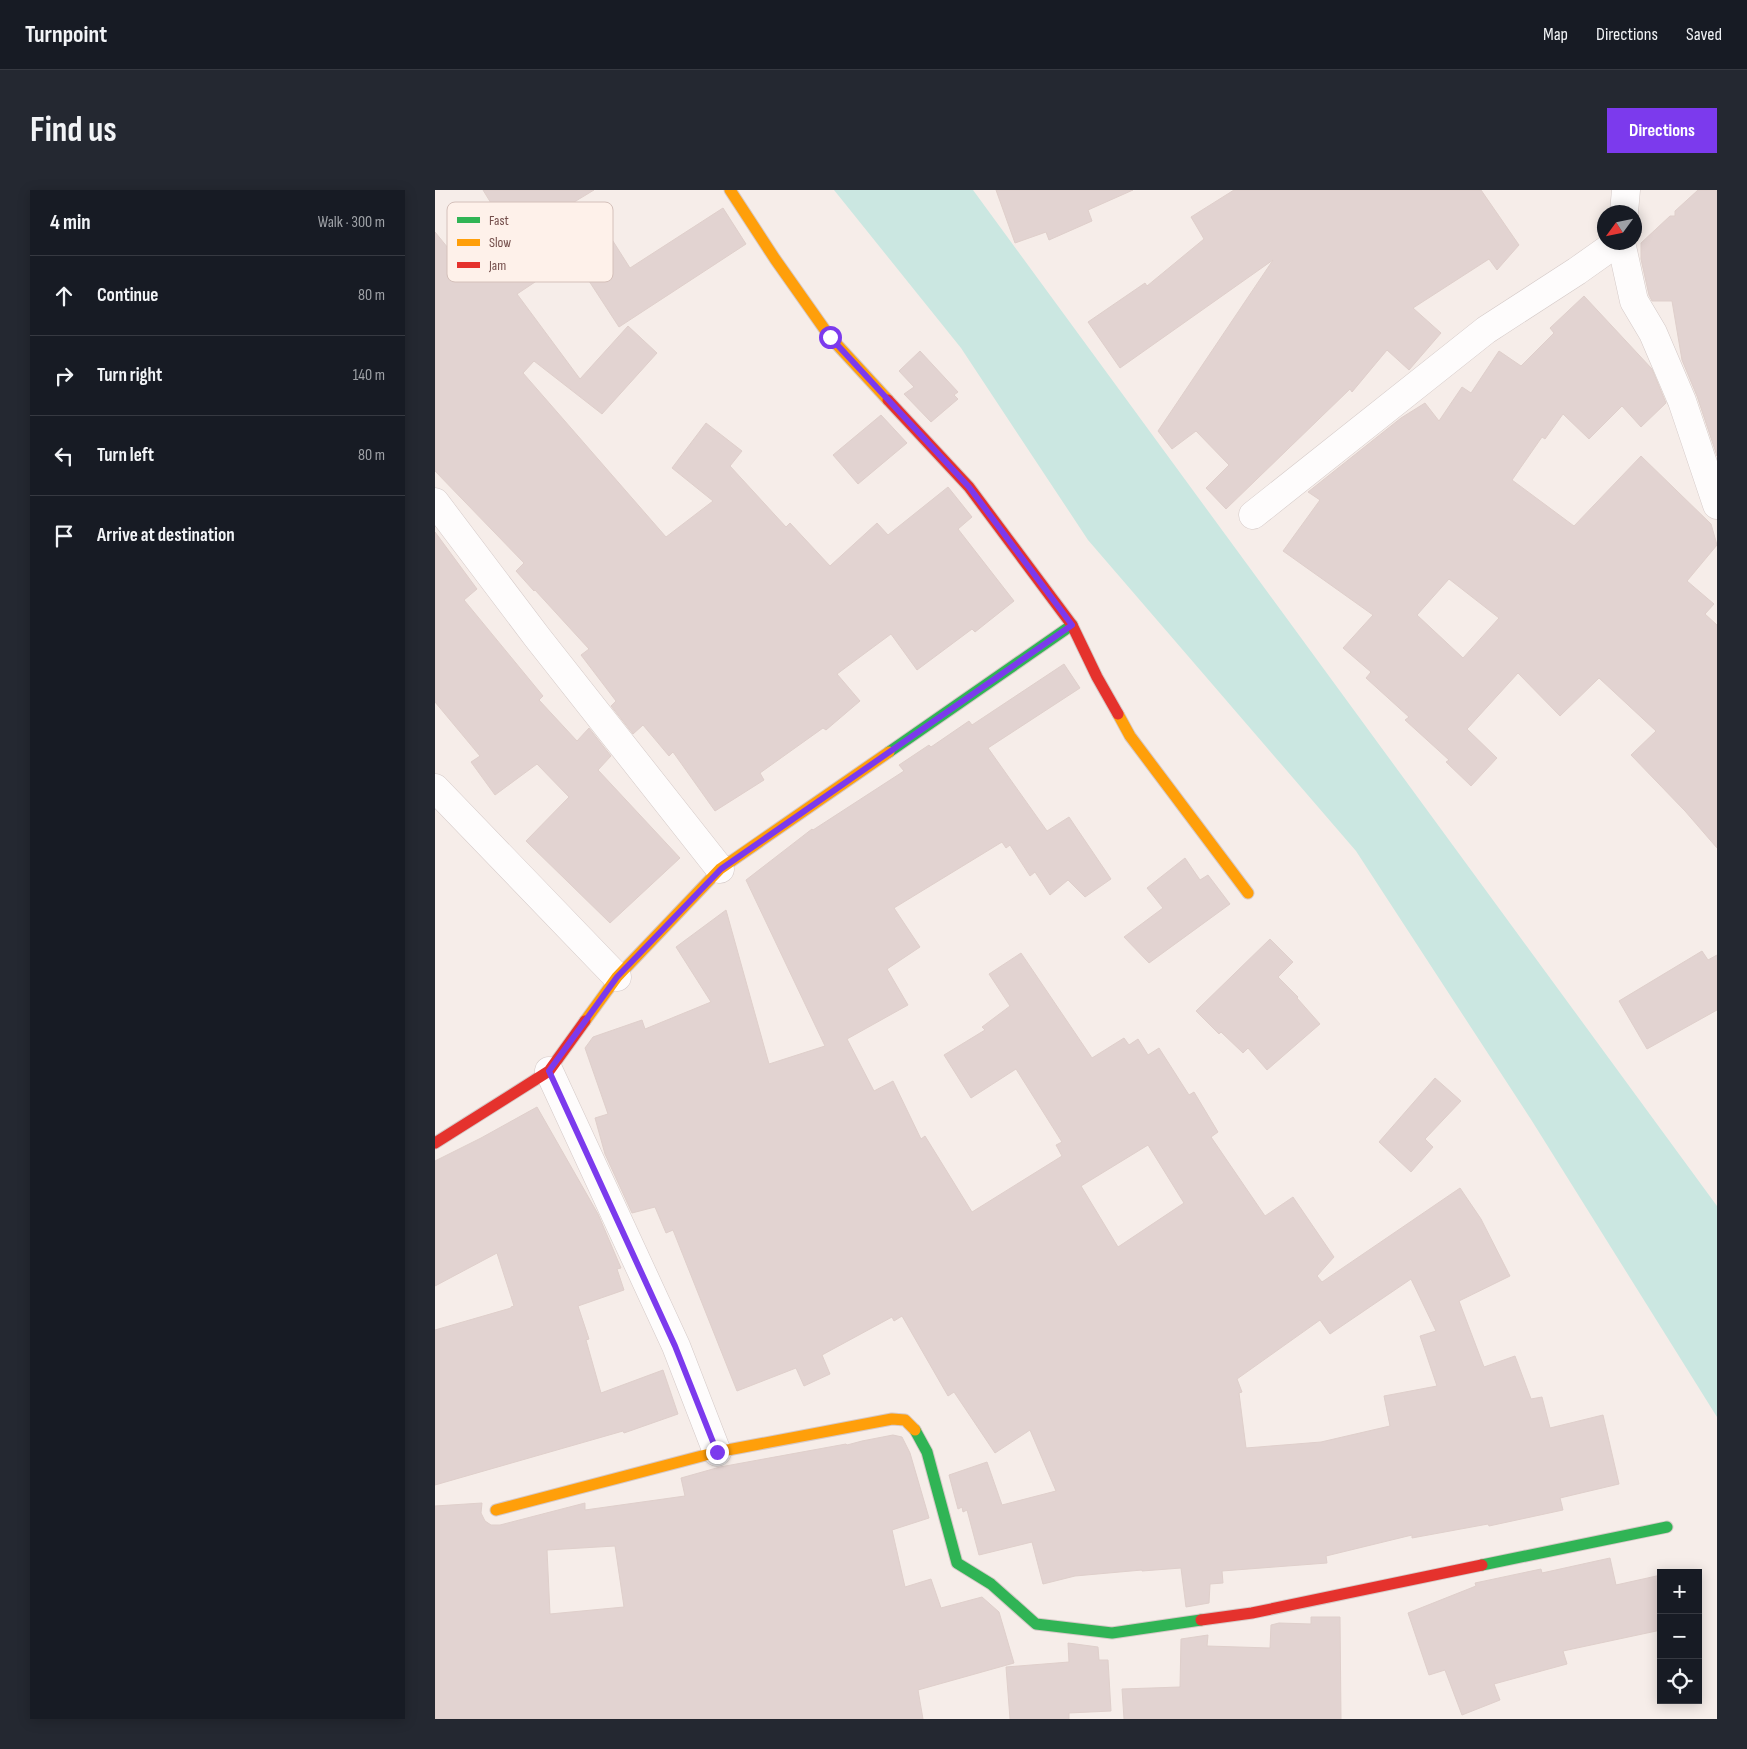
<!DOCTYPE html>
<html lang="en">
<head>
<meta charset="utf-8">
<style>
	:root { --surface:#171b24; --page:#242831; --text:#f1f3f6; --muted:#9ea1a6; --line:#363941; --accent:#7c3aed }
	body { margin:0; font-family:"Sofia Sans Condensed",sans-serif; background:var(--page); color:var(--text) }
	.controls { position:absolute; right:15px; bottom:15px; display:grid; overflow:hidden; border-radius:0px; box-shadow:0 2px 12px #0003 }
	.controls button { width:45px; height:45px; display:grid; place-items:center; padding:0; border:0; border-bottom:1px solid var(--line); background:var(--surface); color:var(--text); font:25px sans-serif }
	.compass { position:absolute; left:1162px; top:15px; width:45px; height:45px; border-radius:50%; background:var(--surface); box-shadow:0 2px 12px #0003; rotate:237deg }
	.stop { position:absolute; width:15px; height:15px; margin:-11px; border:4px solid #7c3aed; border-radius:50%; background:#fff }
	.stop.end { background:#7c3aed; border-color:#fff; box-shadow:0 1px 5px #0008 }
	.list { margin:0; padding:0; list-style:none }
	h2 { display:flex; justify-content:space-between; align-items:center; height:65px; margin:0; padding:0 20px; font-size:21px }
	h2 small { font-size:16px; font-weight:400; color:var(--muted) }
	.list li { display:grid; grid-template-columns:32px 1fr auto; gap:15px; align-items:center; box-sizing:border-box; height:80px; padding:0 20px; border-top:1px solid var(--line) }
	.list b { display:block; font-size:19px; white-space:nowrap }
	.list em { font-size:16px; font-style:normal; color:var(--muted) }
	.icon { flex:none; width:28px; height:28px; fill:none; stroke:currentColor; stroke-width:2; stroke-linecap:round; stroke-linejoin:round }
	.map { position:relative; flex:none; width:1282px; height:1529px; overflow:hidden; border-radius:0px }
	header { display:flex; align-items:center; gap:30px; box-sizing:border-box; height:70px; padding:0 25px; background:var(--surface); border-bottom:1px solid var(--line) }
	header strong { font-size:24px }
	nav { display:flex; gap:28px; margin-inline-start:auto; font-size:18px }
	.intro { display:flex; align-items:center; justify-content:space-between; box-sizing:border-box; height:120px; padding:0 30px }
	h1 { margin:0; font-size:35px }
	.button { padding:12px 22px; border-radius:0px; background:var(--accent); color:#fff; font-size:18px; font-weight:700 }
	main { display:flex; gap:30px; padding:0 30px }
	aside { flex:1; background:var(--surface); border-radius:0px; box-shadow:0 2px 12px #0003 }
	.map>svg:first-child { display:block }
</style>
</head>
<body>
<header>
<strong>Turnpoint</strong>
<nav><a>Map</a><a>Directions</a><a>Saved</a></nav>
</header>
<div class="intro"><h1>Find us</h1><a class="button">Directions</a></div>
<main>
<aside>
<h2>4 min<small>Walk · 300 m</small></h2>
<ul class="list">
<li><svg class="icon" aria-label="ahead" viewBox="0 0 24 24"><path d="M12 20V5M6 11l6-6 6 6"/></svg><div><b>Continue</b></div><em>80 m</em></li>
<li><svg class="icon" aria-label="right" viewBox="0 0 24 24"><path d="M7 20v-9h11M14 6l5 5-5 5"/></svg><div><b>Turn right</b></div><em>140 m</em></li>
<li><svg class="icon" aria-label="left" viewBox="0 0 24 24"><path d="M17 20v-9H6M10 6l-5 5 5 5"/></svg><div><b>Turn left</b></div><em>80 m</em></li>
<li><svg class="icon" aria-label="arrive" viewBox="0 0 24 24"><path d="M6 21V4h12l-3 4 3 4H6"/></svg><div><b>Arrive at destination</b></div></li>
</ul>
</aside>
<div class="map">
<svg width="1282" height="1529" viewBox="0 0 1282 1529">
	<rect width="100%" height="100%" fill="#f6ede9"/>
	<!-- water -->
	<polygon fill="#cbe7e1" points="399,0 538,0 1282,1016 1282,1227 1097,931 921,661 653,350 526,158"/>
	<!-- building -->
	<g fill="#e2d3d1" stroke="#dfcfcb" fill-rule="evenodd">
		<polygon points="48,0 159,0 78,49"/>
		<polygon points="561,0 698,0 653,20 657,31 614,50 611,42 580,53"/>
		<polygon points="799,0 1046,0 1084,55 1062,80 1054,69 978,118 1006,143 974,180 952,160 917,202 915,199 791,319 771,298 794,275 761,241 737,259 723,241 838,70 685,178 653,132 710,93 712,96 769,49 756,27"/>
		<polygon points="1263,0 1282,0 1282,266 1262,206 1247,170 1237,111 1217,111 1214,105 1206,69 1206,53 1235,26 1240,26 1240,21"/>
		<polygon points="288,18 311,54 184,137 141,71 176,48 195,78"/>
		<polygon points="0,42 35,85 95,45 118,80 82,104 145,189 193,136 222,163 167,224 99,171 88,183 231,347 278,311 237,278 271,233 307,261 295,276 351,337 355,333 395,376 442,333 453,345 513,297 537,327 523,339 579,411 540,442 537,439 482,480 456,444 402,484 425,511 391,540 388,538 325,583 329,590 280,621 238,562 234,566 208,535 198,544 176,516 181,511 146,465 154,459 100,400 99,401 81,381 89,373 0,281"/>
		<path d="M1149,106L1217,179L1231,213L1206,237L1187,216L1154,249L1128,224L1110,249L1107,247L1077,290L1139,336L1206,266L1276,334L1282,355L1252,391L1279,414L1270,424L1282,435V658L1250,621L1196,565L1221,541L1164,488L1125,526L1083,483L1032,539L1062,568L1036,596L1011,572L1014,570L970,530L974,527L931,488L936,482L908,458L938,425L848,361L885,310L873,302L966,228L990,213L1004,231L1027,197L1036,203L1064,161L1086,176L1119,143L1115,138ZM1014,389L1064,428L1028,468L982,425Z"/>
		<polygon points="485,161 523,202 519,205 523,209 496,232 469,204 479,197 464,181"/>
		<polygon points="446,225 472,253 423,294 398,265"/>
		<polygon points="0,342 42,399 29,410 108,506 104,510 142,551 154,538 176,566 163,580 245,668 175,733 91,651 134,607 102,574 60,605 36,572 45,566 0,512"/>
		<path d="M629,474L645,498L553,558L612,641L634,627L676,689L650,707L633,690L615,705L600,682L595,686L575,655L571,658L567,652L459,718L485,757L452,779L473,815L412,849L439,901L458,891L486,949L490,946L537,1022L627,966L621,955L627,952L581,879L536,908L509,865L550,840L547,837L575,816L554,784L586,763L657,868L689,848L694,855L703,849L713,865L724,858L754,905L759,902L783,942L776,947L830,1026L858,1007L899,1067L882,1086L887,1092L1025,998L1046,1029L1075,1086L1024,1111L1049,1177L1080,1166L1096,1209L1107,1207L1115,1238L1168,1225L1184,1294L1125,1308L1128,1320L1054,1336L1053,1334L977,1348V1345L891,1366L892,1373L787,1381L788,1393L775,1394L774,1413L751,1417L746,1378L707,1381V1380L640,1386L608,1394L597,1352L544,1365L532,1320L528,1322L527,1317L523,1319L514,1285L552,1272L567,1315L621,1301L595,1240L560,1263L519,1202L513,1206L467,1126L459,1131L457,1127L387,1165L395,1184L369,1196L361,1178L302,1201L238,1040L231,1043L220,1017L197,1023L170,964L160,928L173,924L150,858L158,847L207,830L210,839L276,812L241,757L291,720L334,874L390,856L311,690L377,639L378,640L469,581L464,575L494,555L496,557L534,531L537,535ZM713,955L749,1013L683,1057L646,996ZM976,1089L1001,1141L985,1146L1002,1196L949,1206L955,1236L886,1252L811,1258L804,1203L807,1202L802,1189L885,1130L895,1144Z"/>
		<polygon points="750,668 765,690 773,685 795,714 714,773 689,747 728,718 712,698"/>
		<polygon points="835,749 858,772 843,787 863,807 862,808 885,834 832,880 813,858 808,863 786,842 784,844 761,821"/>
		<polygon points="1267,761 1273,770 1282,765 1282,820 1212,859 1184,811"/>
		<polygon points="1000,888 1026,911 990,949 998,957 976,982 944,952"/>
		<polygon points="102,917 163,1024 186,1078 182,1079 189,1100 143,1116 154,1149 151,1150 166,1203 228,1180 243,1224 189,1243 188,1241 0,1295 0,1140 76,1118 76,1117 79,1116 62,1063 0,1096 0,971 46,948"/>
		<path d="M458,1245L467,1247L475,1263L494,1328L457,1340L470,1397L496,1389L506,1418L547,1407L564,1422L579,1473L483,1500L488,1529H0V1316L47,1313L46,1323L50,1331L56,1335H65L150,1313V1320L250,1306L246,1288L285,1277L411,1254L412,1255L427,1251ZM180,1356L189,1417L115,1424L112,1360Z"/>
		<polygon points="1175,1368 1181,1395 1226,1385 1226,1440 1128,1461 1132,1474 1059,1494 1065,1510 1027,1525 1010,1480 994,1485 973,1423 1041,1396 1040,1393 1106,1379 1107,1383"/>
		<polygon points="876,1427 905,1427 906,1529 689,1529 687,1499 745,1497 746,1449 773,1445 772,1456 835,1458 836,1435 844,1433 876,1434"/>
		<polygon points="633,1453 663,1457 664,1470 673,1470 676,1521 634,1523 634,1529 575,1529 571,1477 634,1472"/>
	</g>
	<g fill="none" stroke-linecap="round" stroke-linejoin="round">
		<!-- street casing -->
		<g stroke="#d4c9c7" stroke-width="29">
			<g id="street">
				<polyline points="1189,22 1191,0"/>
				<polyline points="1186,52 1199,111 1218,143 1247,211 1282,315"/>
				<polyline points="0,312 102,447 285,679"/>
				<polyline points="818,325 1051,140 1142,81 1183,52"/>
				<polyline points="0,598 182,787"/>
				<polyline points="114,881 241,1156 282,1262"/>
			</g>
		</g>
		<!-- fast casing -->
		<g stroke="#d5c8c6" stroke-width="13">
			<g id="fast">
				<polyline points="454,562 637,435"/>
				<polyline points="480,1240 492,1262 522,1373 556,1394 601,1434 677,1443 766,1430"/>
				<polyline points="1047,1375 1232,1337"/>
			</g>
		</g>
		<!-- slow casing -->
		<g stroke="#d5c8c6" stroke-width="13">
			<g id="slow">
				<polyline points="295,0 340,69 395,147 453,210"/>
				<polyline points="683,524 695,546 813,703"/>
				<polyline points="150,831 182,787 285,679 454,562"/>
				<polyline points="61,1320 282,1262 457,1229 470,1230 480,1240"/>
			</g>
		</g>
		<!-- jam casing -->
		<g stroke="#d5c8c6" stroke-width="13">
			<g id="jam">
				<polyline points="453,210 534,297 637,435 662,487 683,524"/>
				<polyline points="0,953 114,881 150,831"/>
				<polyline points="766,1430 817,1423 1047,1375"/>
			</g>
		</g>
		<!-- street -->
		<use href="#street" stroke="#fefcfc" stroke-width="28"/>
		<!-- fast -->
		<use href="#fast" stroke="#30b455" stroke-width="11"/>
		<!-- slow -->
		<use href="#slow" stroke="#ff9f0a" stroke-width="11"/>
		<!-- jam -->
		<use href="#jam" stroke="#e5322d" stroke-width="11"/>
	</g>
	<g fill="none" stroke-linecap="round" stroke-linejoin="round">
		<!-- route -->
		<polyline stroke="#7c3aed" stroke-width="6" points="282,1262 240,1156 114,881 182,787 286,679 637,435 534,297 395,147"/>
	</g>
	<!-- legend -->
	<rect x="12" y="12" width="166" height="80" rx="8" fill="#fef1ea" stroke="#d4c0ba" stroke-width="1"/>
	<rect x="22" y="27" width="23" height="6" fill="#30b455"/>
	<rect x="22" y="49" width="23" height="7" fill="#ff9f0a"/>
	<rect x="22" y="72" width="23" height="6" fill="#e5322d"/>
	<g font-size="14" fill="#734d4a">
		<text x="54" y="35">Fast</text>
		<text x="54" y="57">Slow</text>
		<text x="54" y="80">Jam</text>
	</g>
</svg>
<div class="controls">
<button>+</button>
<button>−</button>
<button><svg class="icon" aria-label="locate" viewBox="0 0 24 24"><circle cx="12" cy="12" r="6"/><path d="M12 2v4M12 18v4M2 12h4M18 12h4"/></svg></button>
</div>
<svg class="compass" viewBox="-18 -18 36 36"><path d="M0-13l5 13h-10z" fill="#e53935"/><path d="M0 13l5-13h-10z" fill="#9ea1a6"/></svg>
<div class="stop" style="left:395px;top:147px"></div>
<div class="stop end" style="left:282px;top:1262px"></div>
</div>
</main>
</body>
</html>
